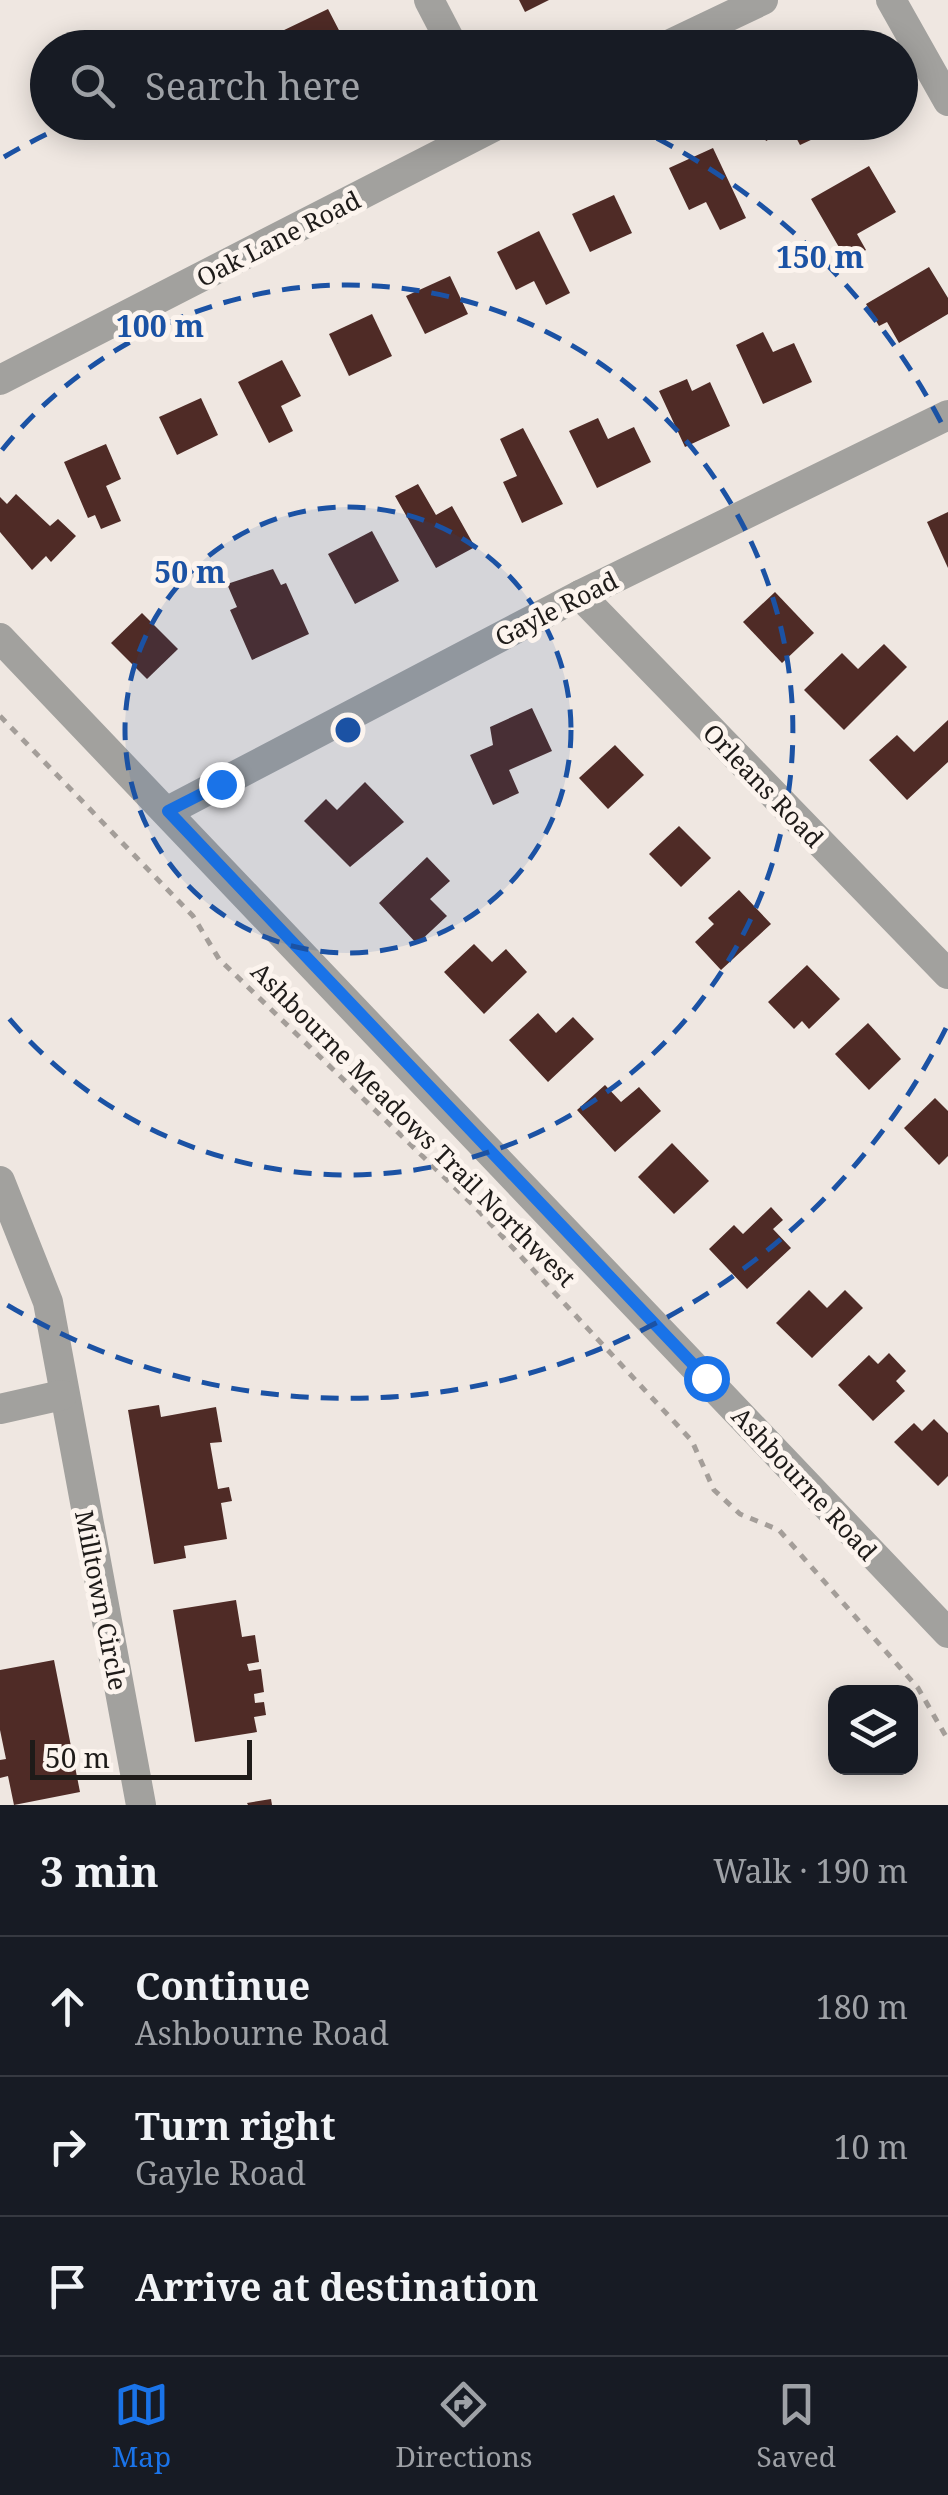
<!DOCTYPE html>
<html lang="en">
<head>
<meta charset="utf-8">
<style>
	:root { --surface:#171b24; --page:#20242c; --text:#f1f3f6; --muted:#9ea1a6; --line:#363941; --accent:#1a73e8 }
	body { margin:0; font-family:"Noto Serif",serif; background:var(--page); color:var(--text) }
	.controls { position:absolute; right:30px; bottom:30px; display:grid; overflow:hidden; border-radius:20px; box-shadow:0 5px 25px #0003 }
	.controls button { width:90px; height:90px; display:grid; place-items:center; padding:0; border:0; border-bottom:2px solid var(--line); background:var(--surface); color:var(--text); font:50px sans-serif }
	.scale { position:absolute; left:30px; bottom:25px; width:222px; box-sizing:border-box; padding-left:10px; border:5px solid #1e1b19; border-top:0; font-size:28px; line-height:35px; white-space:nowrap; color:#1e1b19; -webkit-text-stroke:8px #fcf4ee; paint-order:stroke }
	.stop { position:absolute; width:30px; height:30px; margin:-22px; border:8px solid #1a73e8; border-radius:50%; background:#fff }
	.stop.end { background:#1a73e8; border-color:#fff; box-shadow:0 2px 10px #0008 }
	.list { margin:0; padding:0; list-style:none }
	h2 { display:flex; justify-content:space-between; align-items:center; height:130px; margin:0; padding:0 40px; font-size:42px }
	h2 small { font-size:32px; font-weight:400; color:var(--muted) }
	.list li { display:grid; grid-template-columns:65px 1fr auto; gap:30px; align-items:center; box-sizing:border-box; height:140px; padding:0 40px; border-top:2px solid var(--line) }
	.list b { display:block; font-size:38px; white-space:nowrap }
	.list p { margin:0; font-size:32px; white-space:nowrap; color:var(--muted) }
	.list em { font-size:32px; font-style:normal; color:var(--muted) }
	.icon { flex:none; width:55px; height:55px; fill:none; stroke:currentColor; stroke-width:2; stroke-linecap:round; stroke-linejoin:round }
	.map { position:relative; flex:none; width:948px; height:1805px; overflow:hidden }
	.search { position:absolute; background:var(--surface); box-shadow:0 5px 25px #0003; left:30px; right:30px; top:30px; height:110px; display:flex; align-items:center; gap:25px; box-sizing:border-box; padding:0 35px; border-radius:55px; color:var(--muted); font-size:38px }
	.sheet { height:550px; background:var(--surface) }
	nav { display:flex; justify-content:space-around; align-items:center; box-sizing:border-box; height:140px; border-top:2px solid var(--line); background:var(--surface); font-size:28px; color:var(--muted) }
	nav a { display:grid; justify-items:center; gap:5px }
	nav .on { color:var(--accent) }
	.map>svg:first-child { display:block }
</style>
</head>
<body>
<div class="map">
<svg width="948" height="1805" viewBox="0 0 948 1805">
	<rect width="100%" height="100%" fill="#efe7e1"/>
	<!-- building -->
	<g fill="#4f2b26">
		<polygon points="519,0 549,0 525,12"/>
		<polygon points="328,9 342,36 348,34 355,48 288,48 280,32"/>
		<polygon points="757,122 839,122 841,126 800,145 791,128 766,141"/>
		<polygon points="713,148 746,218 720,230 706,202 689,210 669,168"/>
		<polygon points="869,166 896,212 857,234 866,250 847,261 811,199"/>
		<polygon points="614,195 632,233 590,252 572,214"/>
		<polygon points="539,231 570,293 546,305 534,281 516,290 497,252"/>
		<polygon points="929,267 948,298 948,314 899,343 887,322 879,326 866,304"/>
		<polygon points="450,276 468,314 425,334 406,296"/>
		<polygon points="372,314 392,356 349,376 329,334"/>
		<polygon points="763,332 773,352 794,343 812,382 763,404 736,345"/>
		<polygon points="282,360 301,396 281,406 293,431 269,443 238,382"/>
		<polygon points="687,379 692,391 710,382 730,426 685,447 659,391"/>
		<polygon points="201,398 218,435 177,455 159,417"/>
		<polygon points="598,418 608,439 634,427 651,462 597,488 569,431"/>
		<polygon points="523,428 563,504 522,523 503,482 517,476 500,439"/>
		<polygon points="106,444 121,479 106,486 121,521 101,529 95,515 88,518 64,462"/>
		<polygon points="418,484 436,515 452,506 475,547 436,568 395,496"/>
		<polygon points="16,494 50,526 58,519 76,536 51,562 46,556 32,570 0,532 0,497 7,504"/>
		<polygon points="948,512 948,568 927,522"/>
		<polygon points="372,531 399,581 355,604 328,554"/>
		<polygon points="273,569 281,585 286,583 309,634 252,660 230,610 237,607 227,584"/>
		<polygon points="775,592 814,633 782,663 743,622"/>
		<polygon points="142,613 178,649 147,679 111,643"/>
		<polygon points="884,644 907,667 844,730 804,690 842,653 858,669"/>
		<polygon points="532,708 552,751 509,770 519,793 493,805 470,755 493,745 490,727"/>
		<polygon points="948,720 948,762 907,800 869,760 897,735 914,752"/>
		<polygon points="615,745 644,775 608,809 579,778"/>
		<polygon points="365,782 404,822 350,867 304,821 326,799 337,810"/>
		<polygon points="679,826 711,858 681,887 649,854"/>
		<polygon points="427,857 450,881 430,899 447,916 417,944 379,903"/>
		<polygon points="739,890 771,924 721,970 695,942 714,924 708,918"/>
		<polygon points="474,944 492,962 506,949 527,972 484,1014 444,972"/>
		<polygon points="807,965 840,999 809,1029 802,1021 794,1029 768,1002"/>
		<polygon points="538,1013 556,1033 573,1017 594,1039 548,1082 509,1040"/>
		<polygon points="868,1023 901,1059 869,1090 835,1054"/>
		<polygon points="605,1085 621,1102 639,1087 661,1111 615,1152 577,1110"/>
		<polygon points="935,1098 948,1111 948,1156 939,1165 904,1128"/>
		<polygon points="672,1143 709,1181 674,1214 638,1177"/>
		<polygon points="771,1207 783,1220 773,1229 791,1248 747,1289 709,1249 734,1225 743,1234"/>
		<polygon points="809,1290 827,1308 845,1290 863,1308 812,1358 776,1323"/>
		<polygon points="889,1353 906,1371 896,1381 905,1391 873,1421 838,1385 869,1355 878,1364"/>
		<polygon points="159,1405 161,1417 216,1407 222,1442 210,1443 218,1489 229,1487 232,1501 221,1503 227,1539 184,1546 186,1558 154,1564 128,1410"/>
		<polygon points="934,1419 948,1433 948,1476 938,1486 894,1442 914,1423 922,1431"/>
		<polygon points="236,1600 242,1637 255,1635 259,1662 247,1664 249,1671 261,1669 264,1692 254,1694 255,1703 264,1702 266,1715 254,1717 257,1732 195,1742 173,1610"/>
		<polygon points="54,1660 80,1792 14,1805 8,1776 0,1778 0,1760 6,1759 0,1730 0,1670"/>
		<polygon points="271,1799 272,1805 248,1805 247,1803"/>
	</g>
	<g fill="none" stroke-linecap="round" stroke-linejoin="round">
		<!-- path -->
		<polyline stroke="#a49e99" stroke-width="5" stroke-dasharray="8 8" stroke-linecap="butt" points="0,716 193,916 219,959 475,1207 692,1441 714,1490 740,1514 779,1530 918,1688 948,1740"/>
		<!-- minor -->
		<g stroke="#a2a19e" stroke-width="30">
			<polyline points="429,0 454,48"/>
			<polyline points="891,0 948,101"/>
			<polyline points="662,48 763,0"/>
			<polyline points="0,380 503,122"/>
			<polyline points="580,595 948,974"/>
			<polyline points="168,811 580,595 948,415"/>
			<polyline points="0,1181 48,1302 141,1805"/>
			<polyline points="0,1409 62,1395"/>
		</g>
		<!-- tertiary -->
		<polyline stroke="#a2a19e" stroke-width="30" points="0,638 948,1633"/>
	</g>
	<g fill="none" stroke-linecap="round" stroke-linejoin="round">
		<!-- route -->
		<polyline stroke="#1a73e8" stroke-width="12" points="221,784 168,811 706,1378"/>
	</g>
	<!-- distance rings -->
	<circle cx="348" cy="730" r="223" fill="#1b52a4" fill-opacity=".12"/>
	<g fill="none" stroke="#1b52a4" stroke-width="5" stroke-dasharray="18 12">
		<circle cx="348" cy="730" r="223"/>
		<path d="M2 450A445 445 0 1 1 2 1010"/>
		<path d="M946 1028A668 668 0 0 1 4 1303M4 157A668 668 0 0 1 66 125M630 125A668 668 0 0 1 946 432"/>
	</g>
	<g text-anchor="middle" dominant-baseline="central" stroke-width="10" stroke-linejoin="round" paint-order="stroke">
		<!-- street labels -->
		<g font-size="25" fill="#1e1b19" stroke="#fcf4ee">
			<text transform="translate(278 238) rotate(-27)">Oak Lane Road</text>
			<text transform="translate(556 608) rotate(-27)">Gayle Road</text>
			<text transform="translate(764 785) rotate(46)">Orleans Road</text>
			<text transform="translate(414 1124) rotate(45)">Ashbourne Meadows Trail Northwest</text>
			<text transform="translate(805 1483) rotate(47)">Ashbourne Road</text>
			<text transform="translate(102 1600) rotate(79)">Milltown Circle</text>
		</g>
	</g>
	<circle cx="348" cy="730" r="15" fill="#1b52a4" stroke="#fcf4ee" stroke-width="5"/>
	<g font-size="30" text-anchor="middle" font-weight="bold" fill="#1b52a4" stroke="#fcf4ee" stroke-width="10" stroke-linejoin="round" paint-order="stroke">
		<text x="820" y="268">150 m</text>
		<text x="160" y="337">100 m</text>
		<text x="190" y="583">50 m</text>
	</g>
</svg>
<div class="controls">
<button><svg class="icon" aria-label="layers" viewBox="0 0 24 24"><path d="M12 4l9 5-9 5-9-5zM3 14l9 5 9-5"/></svg></button>
</div>
<div class="scale">50 m</div>
<div class="stop" style="left:706px;top:1378px"></div>
<div class="stop end" style="left:221px;top:784px"></div>
<div class="search"><svg class="icon" aria-label="search" viewBox="0 0 24 24"><circle cx="10" cy="10" r="6"/><path d="M15 15l6 6"/></svg>Search here</div>
</div>
<section class="sheet">
<h2>3 min<small>Walk · 190 m</small></h2>
<ul class="list">
<li><svg class="icon" aria-label="ahead" viewBox="0 0 24 24"><path d="M12 20V5M6 11l6-6 6 6"/></svg><div><b>Continue</b><p>Ashbourne Road</p></div><em>180 m</em></li>
<li><svg class="icon" aria-label="right" viewBox="0 0 24 24"><path d="M7 20v-9h11M14 6l5 5-5 5"/></svg><div><b>Turn right</b><p>Gayle Road</p></div><em>10 m</em></li>
<li><svg class="icon" aria-label="arrive" viewBox="0 0 24 24"><path d="M6 21V4h12l-3 4 3 4H6"/></svg><div><b>Arrive at destination</b></div></li>
</ul>
</section>
<nav>
<a class="on"><svg class="icon" aria-label="map" viewBox="0 0 24 24"><path d="M3 6l6-2 6 2 6-2v14l-6 2-6-2-6 2zM9 4v14M15 6v14"/></svg>Map</a>
<a><svg class="icon" aria-label="directions" viewBox="0 0 24 24"><path d="M12 3l9 9-9 9-9-9zM9 14v-3h6M13 9l2 2-2 2"/></svg>Directions</a>
<a><svg class="icon" aria-label="saved" viewBox="0 0 24 24"><path d="M7 4h10v16l-5-4-5 4z"/></svg>Saved</a>
</nav>
</body>
</html>
